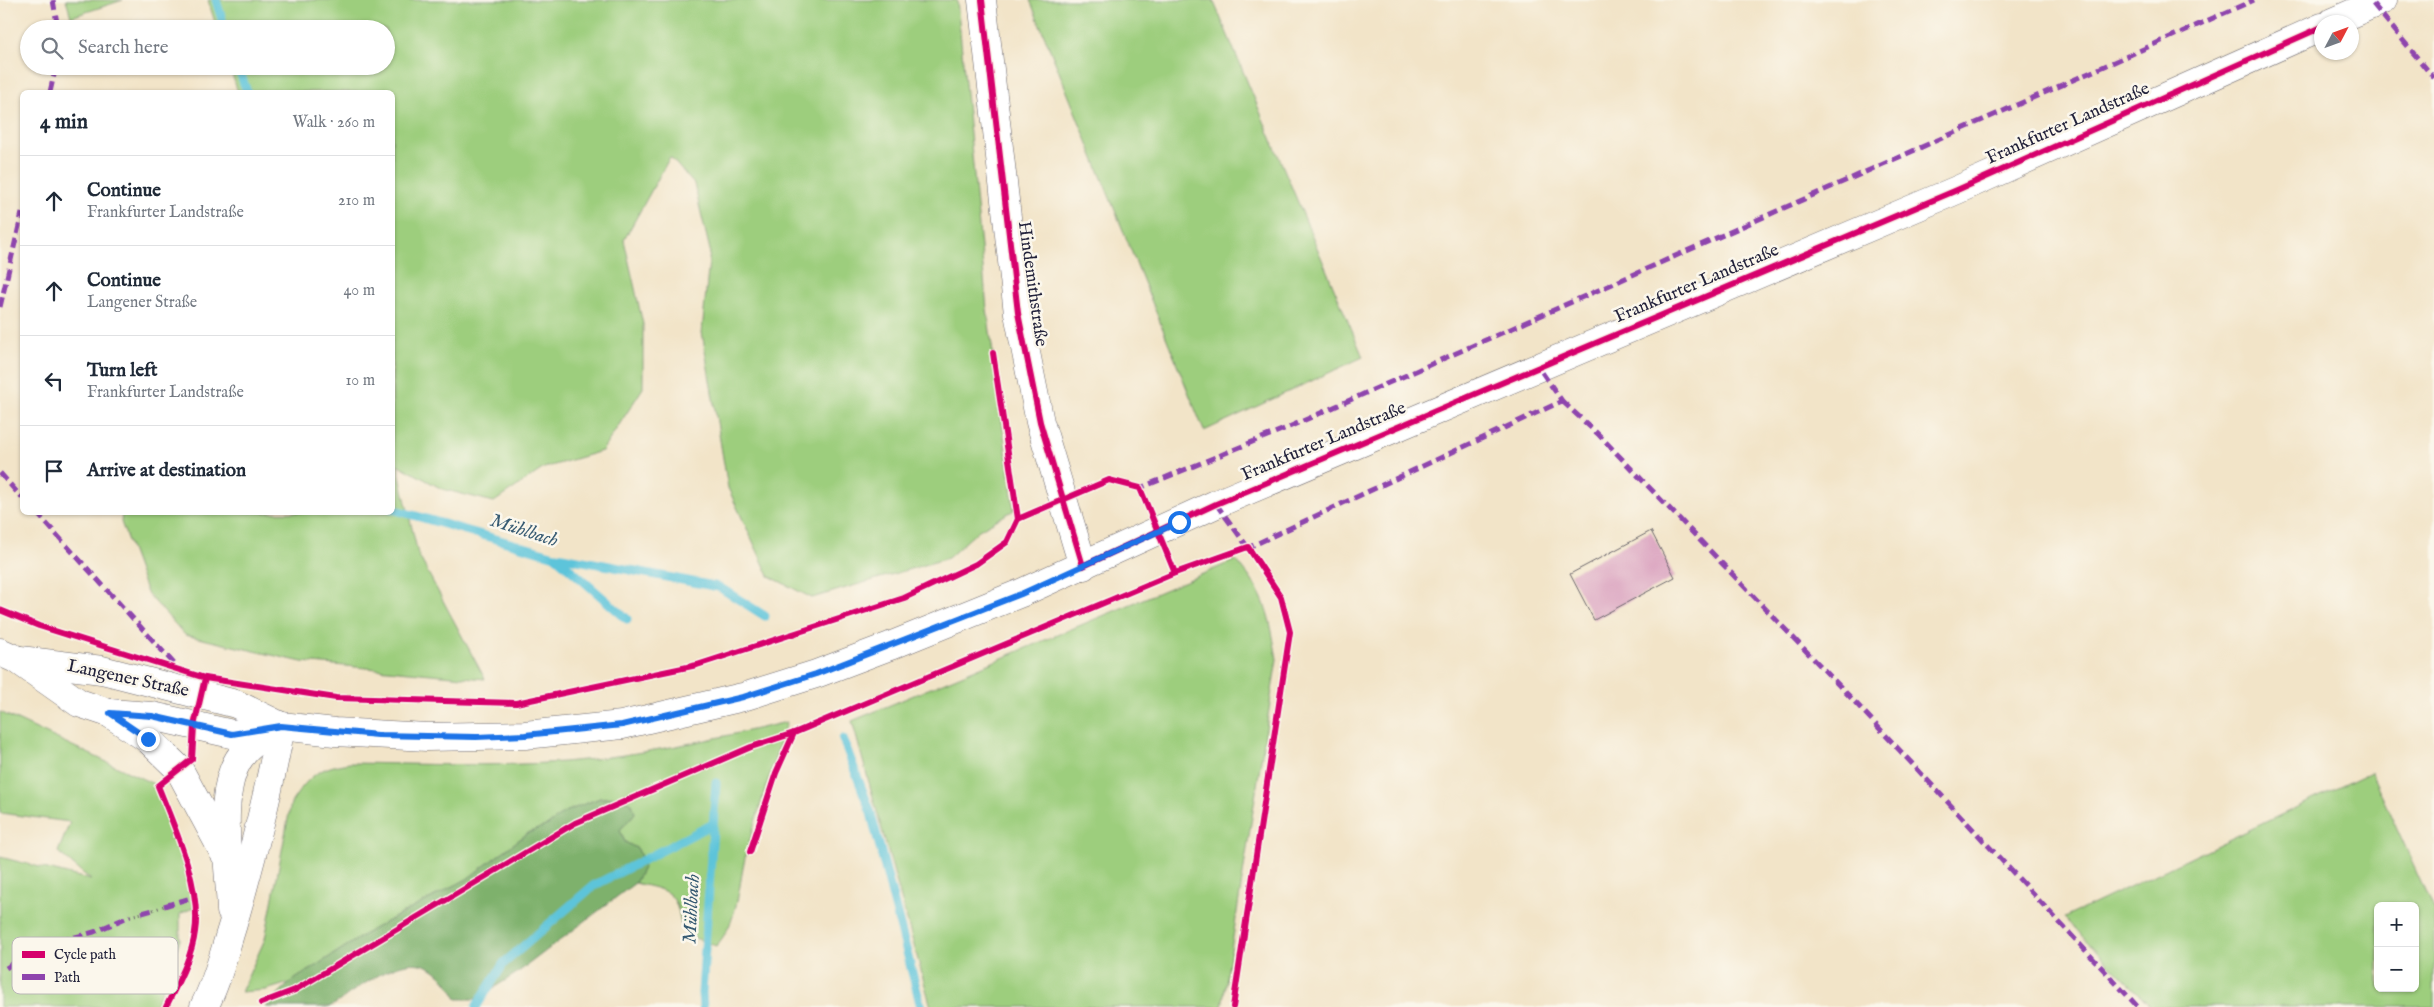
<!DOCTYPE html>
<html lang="en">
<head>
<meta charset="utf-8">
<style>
	:root { --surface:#fff; --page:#f6f6f7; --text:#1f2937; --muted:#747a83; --line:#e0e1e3 }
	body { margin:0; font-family:"IM FELL English",serif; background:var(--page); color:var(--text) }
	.controls { position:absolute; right:15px; bottom:15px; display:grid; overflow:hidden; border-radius:8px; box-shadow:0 1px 4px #0004 }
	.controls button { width:45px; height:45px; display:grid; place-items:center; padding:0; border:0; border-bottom:1px solid var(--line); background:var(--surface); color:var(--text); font:25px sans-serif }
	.compass { position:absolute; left:2314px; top:15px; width:45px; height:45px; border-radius:50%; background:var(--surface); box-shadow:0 1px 4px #0004; rotate:49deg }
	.stop { position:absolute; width:15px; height:15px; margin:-11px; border:4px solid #1a73e8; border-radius:50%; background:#fff }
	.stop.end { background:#1a73e8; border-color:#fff; box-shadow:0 1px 5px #0008 }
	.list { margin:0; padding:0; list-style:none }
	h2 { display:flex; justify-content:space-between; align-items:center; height:65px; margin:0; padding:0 20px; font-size:21px }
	h2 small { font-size:16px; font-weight:400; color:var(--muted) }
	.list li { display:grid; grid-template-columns:32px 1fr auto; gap:15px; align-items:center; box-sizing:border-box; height:90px; padding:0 20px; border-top:1px solid var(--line) }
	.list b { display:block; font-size:19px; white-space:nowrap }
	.list p { margin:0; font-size:16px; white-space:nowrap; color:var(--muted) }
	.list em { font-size:16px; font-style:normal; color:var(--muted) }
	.icon { flex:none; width:28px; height:28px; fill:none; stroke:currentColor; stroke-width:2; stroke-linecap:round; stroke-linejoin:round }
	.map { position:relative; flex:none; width:2434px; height:1007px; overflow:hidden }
	.search { position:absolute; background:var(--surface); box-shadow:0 1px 4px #0004; left:20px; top:20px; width:375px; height:55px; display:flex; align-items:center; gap:12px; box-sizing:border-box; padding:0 18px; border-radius:28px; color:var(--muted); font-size:19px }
	.panel { position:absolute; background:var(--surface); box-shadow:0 1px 4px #0004; left:20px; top:90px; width:375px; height:425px; border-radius:8px }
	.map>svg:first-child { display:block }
</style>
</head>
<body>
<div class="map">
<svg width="2434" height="1007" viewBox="0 0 2434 1007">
	<rect width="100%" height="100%" fill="#fbf7ec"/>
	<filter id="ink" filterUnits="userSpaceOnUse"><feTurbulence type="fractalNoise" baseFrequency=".02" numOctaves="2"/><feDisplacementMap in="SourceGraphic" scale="10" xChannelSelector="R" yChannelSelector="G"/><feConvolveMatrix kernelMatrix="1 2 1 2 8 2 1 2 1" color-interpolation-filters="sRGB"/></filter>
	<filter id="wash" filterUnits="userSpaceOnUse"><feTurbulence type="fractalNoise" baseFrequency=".0096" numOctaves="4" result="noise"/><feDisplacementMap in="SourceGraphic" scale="20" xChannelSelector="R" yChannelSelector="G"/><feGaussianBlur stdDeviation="1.12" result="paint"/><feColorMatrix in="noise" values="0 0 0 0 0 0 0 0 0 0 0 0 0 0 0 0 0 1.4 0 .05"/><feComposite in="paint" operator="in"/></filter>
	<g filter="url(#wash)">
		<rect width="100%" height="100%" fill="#f2e4c8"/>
		<!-- green -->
		<g fill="#9dce7d" stroke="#60785c" fill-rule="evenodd">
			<polygon points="66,0 123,0 71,17"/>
			<polygon points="208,0 957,0 987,309 1014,510 979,530 948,558 812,598 769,576 728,488 702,332 710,250 694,184 670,157 624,240 643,324 643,388 602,451 544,468 494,502 442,489 397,464 418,554 485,679 302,662 185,635 147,593 121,522 122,513 392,512 392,92 238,92 229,66 386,66 386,29 217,29"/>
			<polygon points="1030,0 1213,0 1363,357 1204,431"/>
			<path d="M1236,560C1267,596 1269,614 1277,659L1222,1007H931L852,721Z"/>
			<polygon points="0,712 158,786 197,906 180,914 180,940 158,1001 152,1007 0,1007 0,857 91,880 58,852 70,822 0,813"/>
			<path d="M787,722C773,765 759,807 747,850C738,883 740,920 716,946L695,938L681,926C676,890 669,891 635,883L644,866L638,849L625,842L620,830L635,813L619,797L600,798L563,813L548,825L528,833L467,879L373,929L289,983L266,990L241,992L265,939L291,803C308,777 318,767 350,763C421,764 492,767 563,762C639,756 713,739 787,722Z"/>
			<path d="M2371,772L2434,911V1007H2152L2064,918ZM2378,906H2415V988H2378Z"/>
		</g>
		<!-- forest -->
		<path fill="#7eb16c" stroke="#506a54" d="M619,797L632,803L635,813L620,830L625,842L638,849L644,866L635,883L517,973L476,999H457C426,941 394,965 350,993C343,998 335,1006 327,1007C307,1007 284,1007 265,1007L289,983L373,929L467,879L528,833L548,825L563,813L582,805L600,798Z"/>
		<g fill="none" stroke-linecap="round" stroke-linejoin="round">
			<!-- stream -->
			<g stroke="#5dc4da" stroke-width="9">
				<polyline points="216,0 225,29"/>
				<polyline points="238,66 247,92"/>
				<polyline points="392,509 555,556 627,619"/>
				<polyline points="557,556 719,587 765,616"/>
				<polyline points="843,739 871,813 921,1007"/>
				<polyline points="476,1007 504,963 593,886 713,824"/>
				<polyline points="703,1007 702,993 716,783"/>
			</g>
		</g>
		<g id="blocks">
			<!-- building -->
			<polygon fill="#d99fbd" points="1651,531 1675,577 1594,620 1570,574"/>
		</g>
	</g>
	<g filter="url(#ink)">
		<use href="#blocks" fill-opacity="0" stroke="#6b666c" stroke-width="1"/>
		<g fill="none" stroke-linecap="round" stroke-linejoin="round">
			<!-- tertiary casing -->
			<g stroke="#6b666c" stroke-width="29">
				<g id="tertiary">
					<polyline points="982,0 1018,313 1040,422 1083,566"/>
					<polyline points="109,713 148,739 179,769 224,853"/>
					<path d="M231,911C230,868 215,791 241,756C252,742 267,734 281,726"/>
					<path d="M204,1007C218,980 224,952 233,924C252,858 269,793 281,726"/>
				</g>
			</g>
			<!-- primary casing -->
			<g stroke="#6b666c" stroke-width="29">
				<g id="primary">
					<polyline points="2332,22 2383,0"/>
					<polyline points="0,652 18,660 79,703 109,713 152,716 232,734 281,726 335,732 427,737 525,735 622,725 743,697 816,674 890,646 1021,593 1216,504 1957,190 2322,27"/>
					<polyline points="20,660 102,670 236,704 281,726"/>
				</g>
			</g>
			<!-- path -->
			<g stroke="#6b666c" stroke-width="3" stroke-dasharray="1 4" stroke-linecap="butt">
				<polyline points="153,910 164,906"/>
				<polyline points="130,916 142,913"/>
				<polyline points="166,1007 195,934 197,906 174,825"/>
			</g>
			<!-- tertiary -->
			<use href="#tertiary" stroke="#fff" stroke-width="28"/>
			<!-- primary -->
			<use href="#primary" stroke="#fff" stroke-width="28"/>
			<!-- quiet -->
			<g stroke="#8e44ad" stroke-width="5" stroke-dasharray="10 5" stroke-linecap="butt">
				<polyline points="53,0 58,29"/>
				<polyline points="2373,4 2434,78"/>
				<polyline points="50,92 56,66"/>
				<polyline points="0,307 22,213"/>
				<polyline points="1562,401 1599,435 1853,700 2138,1007"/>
				<polyline points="0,473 22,498"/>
				<polyline points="1136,487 1140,488 1289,427 2254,0"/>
				<polyline points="1216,504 1250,550"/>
				<polyline points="36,512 178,668"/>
				<polyline points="1245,549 1562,401 1539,368"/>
				<polyline points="164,906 194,897"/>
				<polyline points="142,913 153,910"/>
				<polyline points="6,968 41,946 94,932 130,916"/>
			</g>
			<!-- cycleway casing -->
			<g stroke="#fbf7ec" stroke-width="9">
				<g id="cycleway">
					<polyline points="982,0 1018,313 1040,422 1083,566 1216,504 1957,190 2322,27"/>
					<polyline points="1018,519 1109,480 1140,488 1175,573"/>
					<polyline points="0,610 39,626 205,678 336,698 516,703 697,665 904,598 976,564 1007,542 1018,519 993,353"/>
					<polyline points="750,852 776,773 794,733 1175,573 1248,547 1281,597 1290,632 1233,1007"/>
					<polyline points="261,1003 295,990 575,823 751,747 794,733"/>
					<path d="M166,1007C177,984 192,957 195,932C202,888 175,828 158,786L192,759L194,726L205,678"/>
				</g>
			</g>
			<!-- cycleway -->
			<use href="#cycleway" stroke="#d6006c" stroke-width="6"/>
		</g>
	</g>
	<g fill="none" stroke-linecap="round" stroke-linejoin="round" filter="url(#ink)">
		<!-- route -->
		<polyline stroke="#1a73e8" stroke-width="6" points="148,739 110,713 152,716 232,734 281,726 378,735 476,737 525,735 622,725 743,697 816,674 1021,594 1179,522"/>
	</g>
	<g text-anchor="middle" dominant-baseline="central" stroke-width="5" stroke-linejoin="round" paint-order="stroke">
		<!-- street labels -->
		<g font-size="18" fill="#22223b" stroke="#fbf7ec">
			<text transform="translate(2068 124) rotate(-24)">Frankfurter Landstraße</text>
			<text transform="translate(1032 284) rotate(82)">Hindemithstraße</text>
			<text transform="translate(1697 284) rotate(-23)">Frankfurter Landstraße</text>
			<text transform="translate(1324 442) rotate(-23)">Frankfurter Landstraße</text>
			<text transform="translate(128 679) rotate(12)">Langener Straße</text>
		</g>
		<!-- water labels -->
		<g font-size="19" font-style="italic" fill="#375b73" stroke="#fbf7ec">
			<text transform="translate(524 531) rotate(18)">Mühlbach</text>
			<text transform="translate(692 909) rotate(-87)">Mühlbach</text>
		</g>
	</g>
	<!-- legend -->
	<rect x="12" y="937" width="166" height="57" rx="8" fill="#fbf7ec" stroke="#bab7b7" stroke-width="1"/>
	<rect x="22" y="951" width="23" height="7" fill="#d6006c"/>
	<rect x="22" y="974" width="23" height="6" fill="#8e44ad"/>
	<g font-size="14" fill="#22223b">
		<text x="54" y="959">Cycle path</text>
		<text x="54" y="982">Path</text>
	</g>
</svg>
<div class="controls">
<button>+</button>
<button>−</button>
</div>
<svg class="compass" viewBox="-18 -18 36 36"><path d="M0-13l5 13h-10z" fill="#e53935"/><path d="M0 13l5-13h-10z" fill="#747a83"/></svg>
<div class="stop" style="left:1179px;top:522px"></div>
<div class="stop end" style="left:148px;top:739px"></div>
<div class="search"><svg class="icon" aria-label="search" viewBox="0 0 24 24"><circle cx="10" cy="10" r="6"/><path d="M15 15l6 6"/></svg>Search here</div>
<section class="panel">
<h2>4 min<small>Walk · 260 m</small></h2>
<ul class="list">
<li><svg class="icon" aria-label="ahead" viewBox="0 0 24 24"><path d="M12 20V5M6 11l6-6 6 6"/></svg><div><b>Continue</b><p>Frankfurter Landstraße</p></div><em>210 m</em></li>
<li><svg class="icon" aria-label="ahead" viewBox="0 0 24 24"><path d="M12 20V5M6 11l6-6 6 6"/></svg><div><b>Continue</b><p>Langener Straße</p></div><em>40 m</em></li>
<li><svg class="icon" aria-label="left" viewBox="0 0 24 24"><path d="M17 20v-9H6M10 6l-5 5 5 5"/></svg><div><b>Turn left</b><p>Frankfurter Landstraße</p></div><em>10 m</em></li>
<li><svg class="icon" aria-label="arrive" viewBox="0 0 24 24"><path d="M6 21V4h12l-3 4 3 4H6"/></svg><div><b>Arrive at destination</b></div></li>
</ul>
</section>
</div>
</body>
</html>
